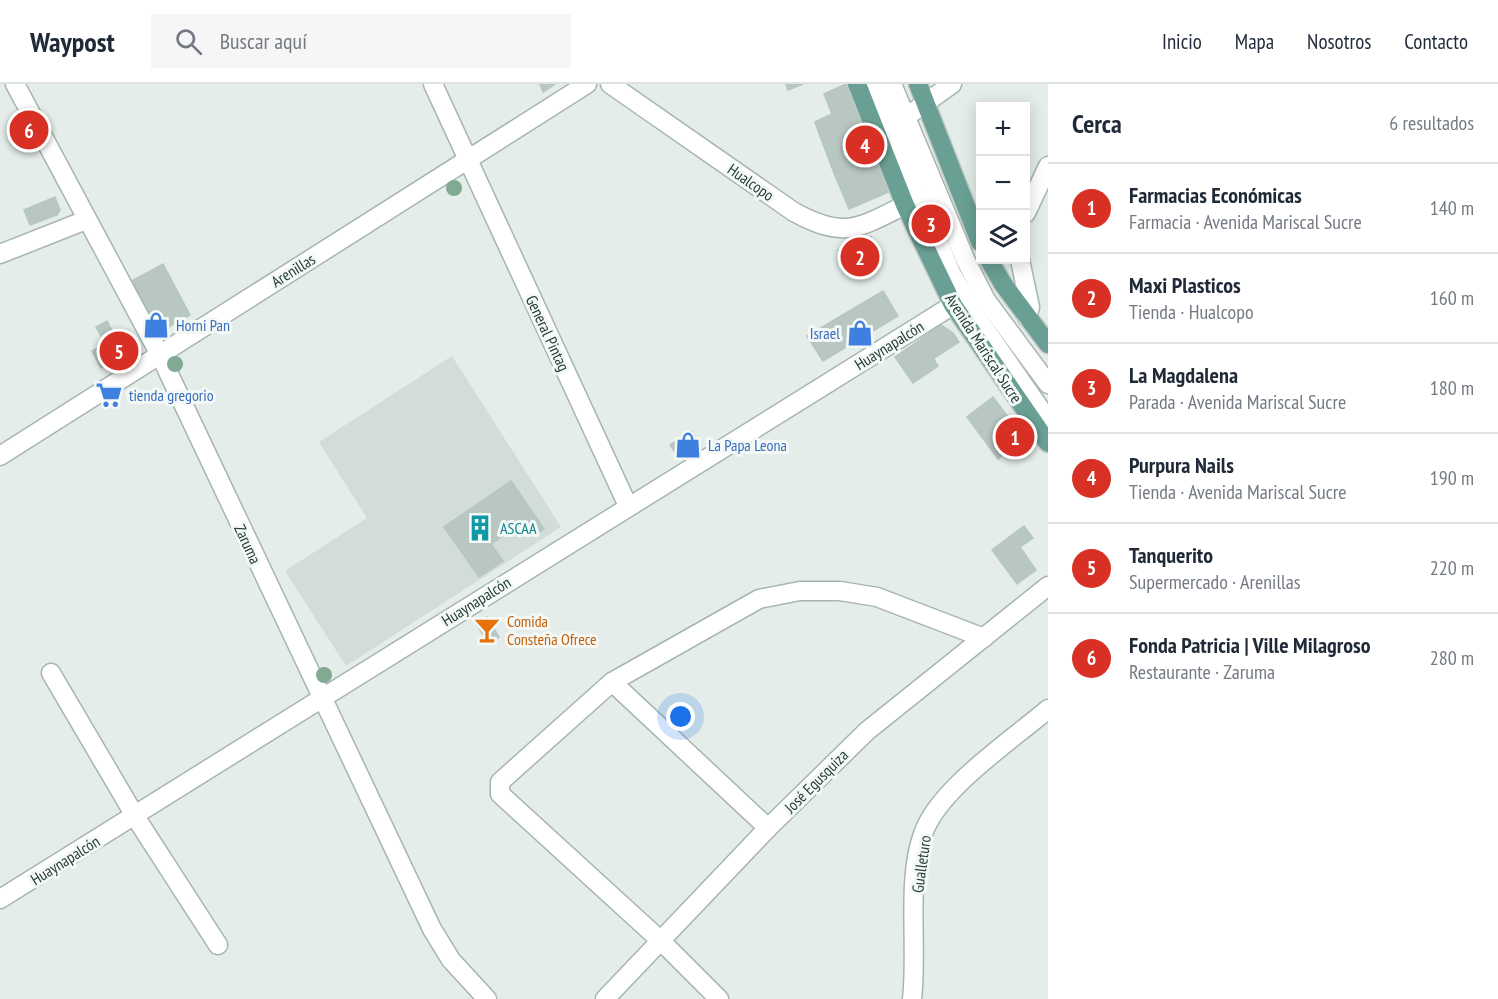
<!DOCTYPE html>
<html lang="es">
<head>
<meta charset="utf-8">
<style>
	:root { --surface:#fff; --page:#f6f6f7; --text:#1f2937; --muted:#747a83; --line:#e0e1e3; --accent:#d93025 }
	body { margin:0; font-family:"PT Sans Narrow",sans-serif; background:var(--page); color:var(--text) }
	.controls { position:absolute; right:18px; top:18px; display:grid; overflow:hidden; border-radius:0px; box-shadow:0 3px 15px #0003 }
	.controls button { width:54px; height:54px; display:grid; place-items:center; padding:0; border:0; border-bottom:2px solid var(--line); background:var(--surface); color:var(--text); font:30px sans-serif }
	.you { position:absolute; left:681px; top:633px; width:21px; height:21px; margin:-15px; border:4px solid #fff; border-radius:50%; background:#1a73e8; box-shadow:0 0 0 9px #1a73e833 }
	.badge { display:grid; place-items:center; width:39px; height:39px; border-radius:50%; background:var(--accent); color:#fff; font-size:20px; font-weight:700 }
	.pin { position:absolute; translate:-50% -50%; border:3px solid #fff; box-shadow:0 2px 6px #0006 }
	.list { margin:0; padding:0; list-style:none }
	h2 { display:flex; justify-content:space-between; align-items:center; height:78px; margin:0; padding:0 24px; font-size:26px }
	h2 small { font-size:20px; font-weight:400; color:var(--muted) }
	.list li { display:grid; grid-template-columns:39px 1fr auto; gap:18px; align-items:center; box-sizing:border-box; height:90px; padding:0 24px; border-top:2px solid var(--line) }
	.list b { display:block; font-size:22px; white-space:nowrap }
	.list p { margin:0; font-size:20px; white-space:nowrap; color:var(--muted) }
	.list em { font-size:20px; font-style:normal; color:var(--muted) }
	.icon { flex:none; width:33px; height:33px; fill:none; stroke:currentColor; stroke-width:2; stroke-linecap:round; stroke-linejoin:round }
	.map { position:relative; flex:none; width:1048px; height:915px; overflow:hidden }
	header { display:flex; align-items:center; gap:36px; box-sizing:border-box; height:84px; padding:0 30px; background:var(--surface); border-bottom:2px solid var(--line) }
	header strong { font-size:28px }
	nav { display:flex; gap:33px; margin-inline-start:auto; font-size:21px }
	.search { width:420px; height:54px; background:var(--page); display:flex; align-items:center; gap:15px; box-sizing:border-box; padding:0 21px; border-radius:0px; color:var(--muted); font-size:22px }
	main { display:flex }
	aside { flex:1; background:var(--surface) }
	.map>svg:first-child { display:block }
</style>
</head>
<body>
<header>
<strong>Waypost</strong>
<div class="search"><svg class="icon" aria-label="search" viewBox="0 0 24 24"><circle cx="10" cy="10" r="6"/><path d="M15 15l6 6"/></svg>Buscar aquí</div>
<nav><a>Inicio</a><a>Mapa</a><a>Nosotros</a><a>Contacto</a></nav>
</header>
<main>
<div class="map">
<svg width="1048" height="915" viewBox="0 0 1048 915">
	<rect width="100%" height="100%" fill="#e4ede9"/>
	<!-- built -->
	<polygon fill="#d2dcd8" points="452,272 561,443 346,582 285,487 367,434 319,358"/>
	<!-- building -->
	<g fill="#b9c7c2" stroke="#b6c6c0" stroke-width="1.5">
		<polygon points="540,0 555,0 543,8"/>
		<polygon points="786,0 803,0 788,6"/>
		<polygon points="846,0 861,35 820,52 815,38 832,30 824,10"/>
		<polygon points="861,35 877,72 834,89 820,52"/>
		<polygon points="877,72 891,107 849,125 834,89"/>
		<polygon points="55,113 60,126 57,131 30,141 24,126"/>
		<polygon points="871,153 881,177 850,188 838,166"/>
		<polygon points="163,180 190,231 163,246 156,245 126,200"/>
		<polygon points="883,207 898,232 823,277 807,252"/>
		<polygon points="107,237 125,271 101,284 92,267 106,260 96,243"/>
		<polygon points="941,241 953,249 959,258 933,275 921,255"/>
		<polygon points="921,255 938,282 913,299 895,273"/>
		<polygon points="993,313 1024,355 998,375 967,333"/>
		<polygon points="692,347 699,359 678,373 670,361"/>
		<polygon points="511,397 544,445 537,450 527,435 491,460 503,477 479,493 444,443"/>
		<polygon points="1024,442 1033,454 1020,463 1036,486 1017,500 992,466"/>
		<polygon points="487,533 499,553 488,559 476,539"/>
	</g>
	<g fill="none" stroke-linecap="round" stroke-linejoin="round">
		<!-- minor casing -->
		<g stroke="#a7b5b0" stroke-width="21">
			<g id="minor">
				<polyline points="15,0 160,271 432,845 451,876 487,915"/>
				<polyline points="433,0 628,422"/>
				<path d="M610,0L794,128C844,155 857,145 905,121"/>
				<polyline points="875,0 951,189 976,232 1048,336"/>
				<polyline points="892,0 966,177 986,216 1048,300"/>
				<polyline points="906,33 952,0"/>
				<polyline points="1026,129 1048,82"/>
				<polyline points="0,170 86,136"/>
				<polyline points="1020,176 1030,223 1027,233"/>
				<polyline points="0,372 587,0"/>
				<polyline points="51,589 138,737 218,861"/>
				<polyline points="612,598 768,744"/>
				<polyline points="0,815 953,221"/>
				<polyline points="605,915 768,744 867,647 1048,502"/>
				<polyline points="719,915 661,857 500,710 500,698 612,598 759,515 800,507 840,507 877,513 984,554"/>
				<path d="M912,915C918,865 906,796 923,750C938,705 1011,657 1048,625"/>
			</g>
		</g>
		<!-- major casing -->
		<g stroke="#c2c9c7" stroke-width="21">
			<g id="major">
				<polyline points="857,0 905,121 953,221 1048,359"/>
				<polyline points="918,0 980,158"/>
				<polyline points="989,176 1003,200 1048,260"/>
			</g>
		</g>
		<!-- minor -->
		<use href="#minor" stroke="#fff" stroke-width="18"/>
		<!-- major -->
		<use href="#major" stroke="#6aa094" stroke-width="18"/>
	</g>
	<!-- trees -->
	<g fill="#81aa93">
		<circle cx="454" cy="104" r="8"/>
		<circle cx="175" cy="280" r="8"/>
		<circle cx="324" cy="591" r="8"/>
	</g>
	<!-- icons -->
	<defs>
		<g id="shop-bare" transform="scale(2.07)"><path d="M-5-2.5h2.3a2.7 3.5 0 0 1 5.4 0H5L5.5 6h-11ZM-1.5-2.5h3a1.5 2.3 0 0 0-3 0Z" fill="#3f7fe0" stroke="#f4f9f7" stroke-width="2.5" paint-order="stroke"/></g>
		<g id="supermarket-bare" transform="scale(2.07)"><path d="M-6-5.5h2.5l.6 2H6L4.5 2H-2.5L-4.4-4H-6ZM-1.5 3.2a1.3 1.3 0 1 0 .1 0ZM3 3.2a1.3 1.3 0 1 0 .1 0Z" fill="#3f7fe0" stroke="#f4f9f7" stroke-width="2.5" paint-order="stroke"/></g>
		<g id="building-bare" transform="scale(2.07)"><path d="M-4-6H4V6H1V3H-1V6H-4ZM-2.5-4.3h1.7v1.8h-1.7ZM.8-4.3h1.7v1.8H.8ZM-2.5-1h1.7V.8h-1.7ZM.8-1h1.7V.8H.8Z" fill="#0f9aa8" stroke="#f4f9f7" stroke-width="2.5" paint-order="stroke"/></g>
		<g id="bar-bare" transform="scale(2.07)"><path d="M-6-5H6L.8 .8V4.5H3.5V6h-7V4.5H-.8V.8Z" fill="#e8710a" stroke="#f4f9f7" stroke-width="2.5" paint-order="stroke"/></g>
	</defs>
	<g fill-rule="evenodd">
		<use href="#shop-bare" x="156" y="241"/>
		<use href="#shop-bare" x="860" y="249"/>
		<use href="#supermarket-bare" x="109" y="311"/>
		<use href="#shop-bare" x="688" y="361"/>
		<use href="#building-bare" x="480" y="444"/>
		<use href="#bar-bare" x="487" y="546"/>
	</g>
	<g text-anchor="middle" dominant-baseline="central" stroke-width="6" stroke-linejoin="round" paint-order="stroke">
		<!-- street labels -->
		<g font-size="16" fill="#243d37" stroke="#f4f9f7">
			<text transform="translate(751 98) rotate(35)">Hualcopo</text>
			<text transform="translate(293 186) rotate(-32)">Arenillas</text>
			<text transform="translate(548 249) rotate(65)">General Pintag</text>
			<text transform="translate(889 261) rotate(-32)">Huaynapalcón</text>
			<text transform="translate(984 264) rotate(57)">Avenida Mariscal Sucre</text>
			<text transform="translate(248 460) rotate(65)">Zaruma</text>
			<text transform="translate(476 517) rotate(-32)">Huaynapalcón</text>
			<text transform="translate(816 697) rotate(-45)">José Egusquiza</text>
			<text transform="translate(65 776) rotate(-32)">Huaynapalcón</text>
			<text transform="translate(921 780) rotate(-82)">Gualleturo</text>
		</g>
		<!-- shop labels -->
		<g font-size="16" fill="#366cbe" stroke="#f4f9f7" text-anchor="start">
			<text x="176" y="241">Horni Pan</text>
			<text x="840" y="249" text-anchor="end">Israel</text>
			<text x="129" y="311">tienda gregorio</text>
			<text x="708" y="361">La Papa Leona</text>
		</g>
		<!-- culture labels -->
		<g font-size="16" fill="#0d838f" stroke="#f4f9f7" text-anchor="start">
			<text x="500" y="444">ASCAA</text>
		</g>
		<!-- food labels -->
		<g font-size="16" fill="#c56008" stroke="#f4f9f7" text-anchor="start">
			<text x="507" y="537">Comida<tspan x="507" dy="18">Consteña Ofrece</tspan></text>
		</g>
	</g>
</svg>
<div class="controls">
<button>+</button>
<button>−</button>
<button><svg class="icon" aria-label="layers" viewBox="0 0 24 24"><path d="M12 4l9 5-9 5-9-5zM3 14l9 5 9-5"/></svg></button>
</div>
<div class="you"></div>
<div class="pin badge" style="left:1015px;top:353px">1</div>
<div class="pin badge" style="left:860px;top:173px">2</div>
<div class="pin badge" style="left:931px;top:140px">3</div>
<div class="pin badge" style="left:865px;top:61px">4</div>
<div class="pin badge" style="left:119px;top:267px">5</div>
<div class="pin badge" style="left:29px;top:46px">6</div>
</div>
<aside>
<h2>Cerca<small>6 resultados</small></h2>
<ul class="list">
<li><span class="badge">1</span><div><b>Farmacias Económicas</b><p>Farmacia · Avenida Mariscal Sucre</p></div><em>140 m</em></li>
<li><span class="badge">2</span><div><b>Maxi Plasticos</b><p>Tienda · Hualcopo</p></div><em>160 m</em></li>
<li><span class="badge">3</span><div><b>La Magdalena</b><p>Parada · Avenida Mariscal Sucre</p></div><em>180 m</em></li>
<li><span class="badge">4</span><div><b>Purpura Nails</b><p>Tienda · Avenida Mariscal Sucre</p></div><em>190 m</em></li>
<li><span class="badge">5</span><div><b>Tanquerito</b><p>Supermercado · Arenillas</p></div><em>220 m</em></li>
<li><span class="badge">6</span><div><b>Fonda Patricia | Ville Milagroso</b><p>Restaurante · Zaruma</p></div><em>280 m</em></li>
</ul>
</aside>
</main>
</body>
</html>
